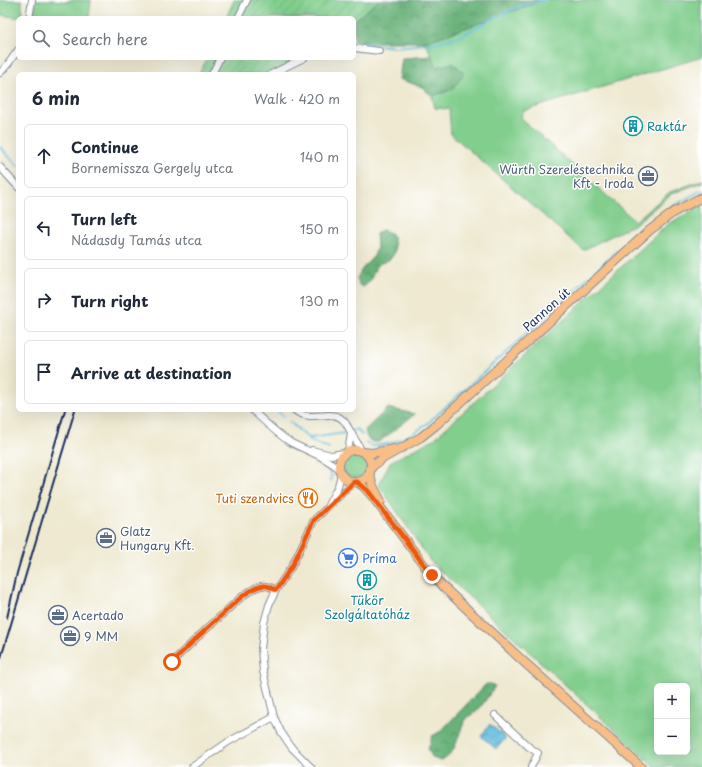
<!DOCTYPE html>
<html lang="en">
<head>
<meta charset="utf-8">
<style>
	:root { --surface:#fff; --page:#f2f2f3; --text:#1f2937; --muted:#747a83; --line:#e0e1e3 }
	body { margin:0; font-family:"Playpen Sans",sans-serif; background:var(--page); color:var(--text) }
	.controls { position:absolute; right:12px; bottom:12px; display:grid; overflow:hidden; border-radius:6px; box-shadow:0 4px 16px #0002 }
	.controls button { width:36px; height:36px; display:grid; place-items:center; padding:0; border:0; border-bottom:1px solid var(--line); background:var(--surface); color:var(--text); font:20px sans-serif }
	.stop { position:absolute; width:12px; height:12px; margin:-9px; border:3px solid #ea580c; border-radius:50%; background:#fff }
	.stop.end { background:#ea580c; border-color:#fff; box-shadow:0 1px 4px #0008 }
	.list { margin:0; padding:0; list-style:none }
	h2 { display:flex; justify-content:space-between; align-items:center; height:52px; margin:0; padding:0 16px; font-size:17px }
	h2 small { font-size:13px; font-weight:400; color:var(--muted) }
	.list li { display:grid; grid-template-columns:26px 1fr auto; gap:12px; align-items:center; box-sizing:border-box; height:64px; margin:0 8px 8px; padding:0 8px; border:1px solid var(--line); border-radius:6px }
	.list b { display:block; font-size:15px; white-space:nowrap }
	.list p { margin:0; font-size:13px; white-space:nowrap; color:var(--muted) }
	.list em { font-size:13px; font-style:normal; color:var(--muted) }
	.icon { flex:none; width:22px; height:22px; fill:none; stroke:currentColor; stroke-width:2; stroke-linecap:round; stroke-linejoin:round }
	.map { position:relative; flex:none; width:702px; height:767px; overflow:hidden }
	.search { position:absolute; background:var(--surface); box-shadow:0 4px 16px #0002; left:16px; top:16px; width:340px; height:44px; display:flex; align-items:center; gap:10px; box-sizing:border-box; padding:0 14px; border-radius:6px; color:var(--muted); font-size:15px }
	.panel { position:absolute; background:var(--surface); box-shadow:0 4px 16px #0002; left:16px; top:72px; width:340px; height:340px; border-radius:6px }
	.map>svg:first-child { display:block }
</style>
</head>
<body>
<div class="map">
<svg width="702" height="767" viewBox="0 0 702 767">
	<defs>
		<pattern id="forest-crowns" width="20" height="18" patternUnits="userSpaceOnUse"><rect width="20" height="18" fill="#68b178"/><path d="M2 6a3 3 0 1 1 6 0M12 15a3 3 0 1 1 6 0" fill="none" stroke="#559066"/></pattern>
		<pattern id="garden-furrows" width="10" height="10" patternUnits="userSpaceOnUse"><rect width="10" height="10" fill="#81ce8d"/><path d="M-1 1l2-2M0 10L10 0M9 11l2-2" fill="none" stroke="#6fb17c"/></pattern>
		<pattern id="water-waves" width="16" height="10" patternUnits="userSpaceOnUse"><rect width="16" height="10" fill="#5dbadb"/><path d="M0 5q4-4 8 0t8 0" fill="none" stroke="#4c98b5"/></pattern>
	</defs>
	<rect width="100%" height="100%" fill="#fff"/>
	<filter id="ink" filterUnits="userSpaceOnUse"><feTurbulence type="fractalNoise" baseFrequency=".025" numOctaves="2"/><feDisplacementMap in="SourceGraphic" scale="8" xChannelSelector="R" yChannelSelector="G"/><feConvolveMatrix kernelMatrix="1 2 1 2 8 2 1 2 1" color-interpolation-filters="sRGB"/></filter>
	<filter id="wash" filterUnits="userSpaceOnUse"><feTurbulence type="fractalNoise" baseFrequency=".012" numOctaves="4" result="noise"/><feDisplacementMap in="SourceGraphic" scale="16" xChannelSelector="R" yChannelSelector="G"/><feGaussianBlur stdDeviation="0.9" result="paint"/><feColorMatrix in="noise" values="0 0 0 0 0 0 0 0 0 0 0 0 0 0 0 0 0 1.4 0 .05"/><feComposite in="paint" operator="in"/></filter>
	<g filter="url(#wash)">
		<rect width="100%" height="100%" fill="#eee9d0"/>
		<!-- grass -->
		<g fill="#81ce8d" stroke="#4e7e76" fill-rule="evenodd">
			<polygon points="0,0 22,0 22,18 0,15"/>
			<polygon points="36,0 53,0 68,2 69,0 91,0 89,18 33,18"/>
			<polygon points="544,0 702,0 702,57 523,111 521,117 527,124 635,221 670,192 702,180 702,182 671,194 635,224 583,250 451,134 449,109 435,108 432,96 453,89 437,67 425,42"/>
			<path d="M702,205V767H655L430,561L379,485L390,462L434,439L667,225ZM657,686H687V752H657Z"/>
			<circle cx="355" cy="466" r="12"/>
		</g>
		<!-- forest -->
		<g fill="url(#forest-crowns)" stroke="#42706b">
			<polygon points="379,0 544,0 425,42 354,42 354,21"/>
			<polygon points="432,56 437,67 453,63 464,73 453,89 432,96 422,87 399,79 402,58"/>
			<path d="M382,230C387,231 391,232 393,237C395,242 396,254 391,258C388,261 383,262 379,264C371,271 374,281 363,287L359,285L357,278L362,269L374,256L377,248L376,234Z"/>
			<polygon points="388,408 415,414 379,442 372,442 367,438 365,430"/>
			<path d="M486,684H491L495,686C490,693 485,702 479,709C473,715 469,714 464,723C457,737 456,756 440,761L433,758L428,750L432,736L441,731Z"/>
		</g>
		<!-- garden -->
		<g fill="url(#garden-furrows)" stroke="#4e7e76">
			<polygon points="234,0 379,0 354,21 354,18 226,18"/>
			<polygon points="207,58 306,58 281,74 199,74"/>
		</g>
		<!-- water -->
		<polygon fill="url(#water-waves)" stroke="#3c749c" points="490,724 506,738 496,749 481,736"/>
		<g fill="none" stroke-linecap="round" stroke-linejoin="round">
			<!-- stream -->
			<g stroke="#5dbadb" stroke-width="2">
				<polyline points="354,42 395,47 435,43 461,36 490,20 520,6 546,0"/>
				<polyline points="0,147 18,166"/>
				<polyline points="276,410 284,417"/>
				<polyline points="290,422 307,437 311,438 345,433 357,429 362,435"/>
				<polyline points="307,437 313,442 329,448"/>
				<path d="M366,442L371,446C392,446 410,436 427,424L645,226L670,208L702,190"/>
				<path d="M315,461C324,467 333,469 331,481"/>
			</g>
		</g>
	</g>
	<g filter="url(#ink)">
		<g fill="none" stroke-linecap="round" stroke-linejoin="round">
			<!-- minor casing -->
			<g stroke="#848c97" stroke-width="8">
				<g id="minor">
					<polyline points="29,18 32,0"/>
					<polyline points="238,18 247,0"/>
					<polyline points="354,48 379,51"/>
					<polyline points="0,73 8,64 18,50"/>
					<polyline points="212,74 220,58"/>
					<polyline points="271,74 304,58"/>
					<polyline points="0,167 18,187"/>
					<path d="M252,410C264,421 276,433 290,442C306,451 325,456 339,469"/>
					<path d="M294,410C312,424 332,407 344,421C348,425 349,430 352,434C355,440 359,444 361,451"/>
					<polyline points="312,450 331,455 344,453"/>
					<polyline points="348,451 351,434"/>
					<polyline points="327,507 338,486 341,474"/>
					<path d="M172,662C189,645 206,629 224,613C234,604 246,591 258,587C265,584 270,587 276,590"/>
					<polyline points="495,715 529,747 538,753 531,767"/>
					<polyline points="192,767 228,742 274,717"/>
					<polyline points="311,767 292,748 281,732 274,717 263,671 261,649 264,623 269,605 276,590 292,566 314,520 354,482"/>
				</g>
			</g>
			<!-- major casing -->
			<g stroke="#848c97" stroke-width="10">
				<g id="major">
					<circle cx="355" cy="466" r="16"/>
					<polyline points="363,452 372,453 394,449"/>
					<polyline points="370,468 382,459 421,437 436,425 650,230 674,212 702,197"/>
					<polyline points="369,473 373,486 381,501"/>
					<polyline points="357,482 363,486 372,496 424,565 441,585 524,662 641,767"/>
				</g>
			</g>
			<!-- minor -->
			<use href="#minor" stroke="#fff" stroke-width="6"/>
			<!-- major -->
			<use href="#major" stroke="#f7be88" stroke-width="8"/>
			<!-- rail -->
			<g stroke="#1b2f5e" stroke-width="2">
				<polyline points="7,618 17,573 65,410"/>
				<polyline points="0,661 75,410"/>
			</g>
		</g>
	</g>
	<g fill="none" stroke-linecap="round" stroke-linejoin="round" filter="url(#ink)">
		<!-- route -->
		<path stroke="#ea580c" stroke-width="5" d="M172,662C189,645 206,629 224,613C233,604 247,591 258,587C265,584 270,587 276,590L292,566L314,520L354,482H357L368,491L432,575"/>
	</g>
	<!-- icons -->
	<defs>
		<g id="building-ring" transform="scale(1)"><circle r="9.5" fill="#fff" stroke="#0f9aa8" stroke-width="1.5"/><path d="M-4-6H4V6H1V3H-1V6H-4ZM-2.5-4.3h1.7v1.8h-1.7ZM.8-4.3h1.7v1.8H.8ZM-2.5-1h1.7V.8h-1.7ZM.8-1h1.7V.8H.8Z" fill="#0f9aa8"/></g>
		<g id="office-ring" transform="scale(1)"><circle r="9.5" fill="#fff" stroke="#5c6f8a" stroke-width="1.5"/><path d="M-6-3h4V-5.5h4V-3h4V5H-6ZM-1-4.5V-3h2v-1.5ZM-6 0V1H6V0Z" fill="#5c6f8a"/></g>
		<g id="restaurant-ring" transform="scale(1)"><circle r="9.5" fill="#fff" stroke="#e8710a" stroke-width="1.5"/><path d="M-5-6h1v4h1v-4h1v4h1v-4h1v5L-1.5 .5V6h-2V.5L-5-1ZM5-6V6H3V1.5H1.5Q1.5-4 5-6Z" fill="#e8710a"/></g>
		<g id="supermarket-ring" transform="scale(1)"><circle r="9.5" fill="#fff" stroke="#3f7fe0" stroke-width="1.5"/><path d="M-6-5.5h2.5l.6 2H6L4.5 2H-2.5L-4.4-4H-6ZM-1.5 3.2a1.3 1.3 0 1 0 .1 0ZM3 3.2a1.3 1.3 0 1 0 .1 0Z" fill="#3f7fe0"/></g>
	</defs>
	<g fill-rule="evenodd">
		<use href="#building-ring" x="633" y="126"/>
		<use href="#office-ring" x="648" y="176"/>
		<use href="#restaurant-ring" x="308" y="498"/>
		<use href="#office-ring" x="106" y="538"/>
		<use href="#supermarket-ring" x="348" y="558"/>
		<use href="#building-ring" x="367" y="580"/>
		<use href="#office-ring" x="58" y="615"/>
		<use href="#office-ring" x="70" y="636"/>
	</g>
	<g text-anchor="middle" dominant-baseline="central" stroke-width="3" stroke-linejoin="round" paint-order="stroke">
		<!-- culture labels -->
		<g font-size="12" fill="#0d838f" stroke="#fff" text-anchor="start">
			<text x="647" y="126">Raktár</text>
			<text x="367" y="600" text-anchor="middle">Tükör<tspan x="367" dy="14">Szolgáltatóház</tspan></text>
		</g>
		<!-- service labels -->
		<g font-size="12" fill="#4e5e75" stroke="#fff" text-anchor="start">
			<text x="634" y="169" text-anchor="end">Würth Szereléstechnika<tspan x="634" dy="14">Kft - Iroda</tspan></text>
			<text x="120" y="531">Glatz<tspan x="120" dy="14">Hungary Kft.</tspan></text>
			<text x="72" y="615">Acertado</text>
			<text x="84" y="636">9 MM</text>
		</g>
		<!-- street labels -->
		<g font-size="12" fill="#1b2f5e" stroke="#fff">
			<text transform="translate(546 309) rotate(-42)">Pannon út</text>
		</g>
		<!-- food labels -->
		<g font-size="12" fill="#c56008" stroke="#fff" text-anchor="end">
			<text x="294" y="498">Tuti szendvics</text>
		</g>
		<!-- shop labels -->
		<g font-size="12" fill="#366cbe" stroke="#fff" text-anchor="start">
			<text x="362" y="558">Príma</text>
		</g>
	</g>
</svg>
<div class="controls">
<button>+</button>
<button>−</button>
</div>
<div class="stop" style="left:172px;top:662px"></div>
<div class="stop end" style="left:432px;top:575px"></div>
<div class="search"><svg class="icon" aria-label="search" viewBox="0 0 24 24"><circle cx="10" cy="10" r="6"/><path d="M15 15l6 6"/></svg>Search here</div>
<section class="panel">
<h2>6 min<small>Walk · 420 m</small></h2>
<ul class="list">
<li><svg class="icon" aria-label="ahead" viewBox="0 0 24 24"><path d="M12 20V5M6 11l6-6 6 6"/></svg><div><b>Continue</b><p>Bornemissza Gergely utca</p></div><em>140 m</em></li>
<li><svg class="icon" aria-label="left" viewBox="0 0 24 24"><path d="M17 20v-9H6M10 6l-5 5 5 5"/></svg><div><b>Turn left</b><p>Nádasdy Tamás utca</p></div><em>150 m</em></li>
<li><svg class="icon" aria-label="right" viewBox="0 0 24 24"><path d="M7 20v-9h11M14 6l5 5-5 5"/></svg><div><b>Turn right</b></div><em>130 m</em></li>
<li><svg class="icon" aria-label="arrive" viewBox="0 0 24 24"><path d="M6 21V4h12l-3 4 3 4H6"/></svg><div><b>Arrive at destination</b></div></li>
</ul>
</section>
</div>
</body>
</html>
